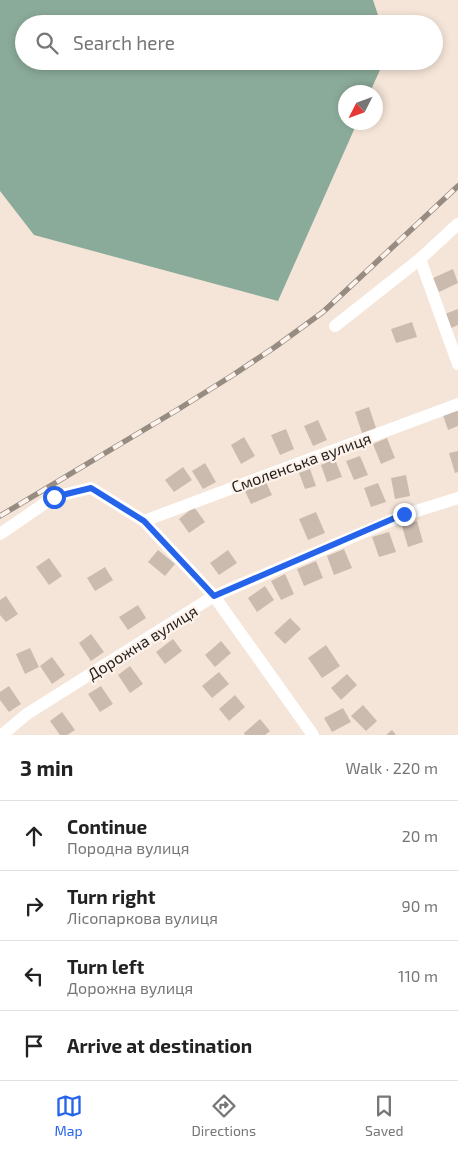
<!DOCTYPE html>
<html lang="en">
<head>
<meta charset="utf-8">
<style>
	:root { --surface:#fff; --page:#f6f6f6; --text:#222; --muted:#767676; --line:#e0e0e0; --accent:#2563eb }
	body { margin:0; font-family:"Exo 2",sans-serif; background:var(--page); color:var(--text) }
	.compass { position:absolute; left:338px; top:85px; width:45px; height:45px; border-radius:50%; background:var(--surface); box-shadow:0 2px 8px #0003; rotate:228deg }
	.stop { position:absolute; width:15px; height:15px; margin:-11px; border:4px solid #2563eb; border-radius:50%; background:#fff }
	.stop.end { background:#2563eb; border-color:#fff; box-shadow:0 1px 5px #0008 }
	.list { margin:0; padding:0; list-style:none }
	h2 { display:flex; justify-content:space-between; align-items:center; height:65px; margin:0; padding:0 20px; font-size:21px }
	h2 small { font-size:16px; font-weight:400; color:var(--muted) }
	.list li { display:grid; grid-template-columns:32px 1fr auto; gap:15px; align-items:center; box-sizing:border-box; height:70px; padding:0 20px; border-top:1px solid var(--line) }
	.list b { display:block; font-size:19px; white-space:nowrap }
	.list p { margin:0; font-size:16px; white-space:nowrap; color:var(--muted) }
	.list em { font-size:16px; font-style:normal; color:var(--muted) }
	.icon { flex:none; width:28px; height:28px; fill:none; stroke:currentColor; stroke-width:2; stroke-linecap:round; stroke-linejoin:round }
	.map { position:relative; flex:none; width:458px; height:735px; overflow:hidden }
	.search { position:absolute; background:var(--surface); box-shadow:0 2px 8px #0003; left:15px; right:15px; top:15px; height:55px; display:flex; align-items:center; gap:12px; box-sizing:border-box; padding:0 18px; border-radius:28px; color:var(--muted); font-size:19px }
	.sheet { height:345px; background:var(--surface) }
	nav { display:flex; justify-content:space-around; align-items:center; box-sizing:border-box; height:70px; border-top:1px solid var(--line); background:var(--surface); font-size:14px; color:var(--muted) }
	nav a { display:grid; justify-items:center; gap:2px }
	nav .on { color:var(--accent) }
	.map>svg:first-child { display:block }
</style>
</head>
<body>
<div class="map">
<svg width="458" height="735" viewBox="0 0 458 735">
	<rect width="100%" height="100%" fill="#f5e5d8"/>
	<!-- forest -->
	<polygon fill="#8bab9a" points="0,0 373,0 381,24 24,24 24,61 384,61 370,92 346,92 346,122 357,123 278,301 34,235 0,191"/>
	<!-- building -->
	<g fill="#cbbbaf">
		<polygon points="453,269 458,283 439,292 433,278"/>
		<polygon points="458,309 458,325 451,328 445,314"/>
		<polygon points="412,322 417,337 396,343 391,329"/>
		<polygon points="369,407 376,428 362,433 355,412"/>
		<polygon points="458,410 458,426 448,430 443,415"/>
		<polygon points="318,420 327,440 313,446 304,426"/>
		<polygon points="286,429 294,449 280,455 271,435"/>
		<polygon points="244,437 255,456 241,464 231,445"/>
		<polygon points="387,438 395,458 381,464 373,444"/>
		<polygon points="458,451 458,472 455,473 449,453"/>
		<polygon points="360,456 368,475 354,480 346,461"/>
		<polygon points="335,459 342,477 327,482 321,465"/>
		<polygon points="205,463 216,482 203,489 192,471"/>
		<polygon points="183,467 192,480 174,492 165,480"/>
		<polygon points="310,469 316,486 305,489 299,473"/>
		<polygon points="406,475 410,496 395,499 391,478"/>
		<polygon points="265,480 272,495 251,504 244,489"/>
		<polygon points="378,483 386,502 371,507 364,488"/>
		<polygon points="194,507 205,522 189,533 179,519"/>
		<polygon points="316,512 325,533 308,540 299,519"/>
		<polygon points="417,521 423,542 408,547 402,526"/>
		<polygon points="389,532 396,552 379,557 372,537"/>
		<polygon points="344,549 352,568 334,575 327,556"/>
		<polygon points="158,550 175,564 165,576 148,562"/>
		<polygon points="228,550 237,563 219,575 210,563"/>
		<polygon points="49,558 62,576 49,585 36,567"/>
		<polygon points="316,561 323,578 304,586 297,569"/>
		<polygon points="105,567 113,580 95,591 87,578"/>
		<polygon points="285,574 294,594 281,600 271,581"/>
		<polygon points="265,586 274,600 257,612 248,598"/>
		<polygon points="6,596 18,614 6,622 0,615 0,600"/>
		<polygon points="138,605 146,618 128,630 119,617"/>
		<polygon points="290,618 301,629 285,644 274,633"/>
		<polygon points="91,634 104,652 91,661 79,643"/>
		<polygon points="173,639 182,651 165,664 156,652"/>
		<polygon points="221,641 231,653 215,667 205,655"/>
		<polygon points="326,645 340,666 322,678 308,658"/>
		<polygon points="30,648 39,667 25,674 16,654"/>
		<polygon points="52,657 65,675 52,684 40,666"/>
		<polygon points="130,666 143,684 130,693 118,675"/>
		<polygon points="219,672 229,684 212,698 202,686"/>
		<polygon points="347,674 357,685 341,700 331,688"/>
		<polygon points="9,686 21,704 9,712 0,700 0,692"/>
		<polygon points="101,686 113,704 100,712 88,694"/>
		<polygon points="235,695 245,707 229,721 219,709"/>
		<polygon points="363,705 377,721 366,731 351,716"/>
		<polygon points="343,708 351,722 332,732 324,718"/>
		<polygon points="62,712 75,730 67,735 60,735 50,721"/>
		<polygon points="260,719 270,731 265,735 245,735 244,733"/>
		<polygon points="392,730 396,735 386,735"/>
	</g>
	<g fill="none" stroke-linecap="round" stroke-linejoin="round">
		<!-- minor -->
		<g stroke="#fff" stroke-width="12">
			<polyline points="420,259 458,364"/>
			<polyline points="335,326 420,259 458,224"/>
			<polyline points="144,521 458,404"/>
			<polyline points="0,534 54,497 91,488 144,521 214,596 313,735"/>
			<polyline points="2,735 27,714 214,596 404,515 458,498"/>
		</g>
		<!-- rail casing -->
		<g stroke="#978c82" stroke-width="5.5">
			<polyline id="rail" points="0,516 177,410 233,375 275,347 323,312 458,186"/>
		</g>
		<!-- rail -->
		<use href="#rail" stroke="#fdf3ec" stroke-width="4" stroke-dasharray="11" stroke-linecap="butt"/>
	</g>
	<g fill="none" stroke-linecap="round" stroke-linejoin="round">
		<!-- route -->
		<polyline stroke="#2563eb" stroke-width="6" points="54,497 91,488 144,521 214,596 404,514"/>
	</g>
	<g text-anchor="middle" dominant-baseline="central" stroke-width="4.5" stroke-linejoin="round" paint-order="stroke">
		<!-- street labels -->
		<g font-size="16" fill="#251f1a" stroke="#fdf3ec">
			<text transform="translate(301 462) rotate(-20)">Смоленська вулиця</text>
			<text transform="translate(142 642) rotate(-32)">Дорожна вулиця</text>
		</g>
	</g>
</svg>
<svg class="compass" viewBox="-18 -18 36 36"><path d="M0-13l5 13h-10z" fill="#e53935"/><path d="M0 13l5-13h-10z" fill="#767676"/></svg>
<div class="stop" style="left:54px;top:497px"></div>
<div class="stop end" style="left:404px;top:514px"></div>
<div class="search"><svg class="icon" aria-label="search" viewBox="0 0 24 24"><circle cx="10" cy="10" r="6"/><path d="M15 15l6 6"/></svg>Search here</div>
</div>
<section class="sheet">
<h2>3 min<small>Walk · 220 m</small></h2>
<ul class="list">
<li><svg class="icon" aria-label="ahead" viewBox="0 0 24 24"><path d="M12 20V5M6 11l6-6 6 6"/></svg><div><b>Continue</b><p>Породна вулиця</p></div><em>20 m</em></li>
<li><svg class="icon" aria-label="right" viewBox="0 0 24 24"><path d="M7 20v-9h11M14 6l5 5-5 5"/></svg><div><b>Turn right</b><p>Лісопаркова вулиця</p></div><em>90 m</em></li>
<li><svg class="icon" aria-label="left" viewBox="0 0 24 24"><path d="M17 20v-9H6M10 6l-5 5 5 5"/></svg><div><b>Turn left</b><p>Дорожна вулиця</p></div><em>110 m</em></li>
<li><svg class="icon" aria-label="arrive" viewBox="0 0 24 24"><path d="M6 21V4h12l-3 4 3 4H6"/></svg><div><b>Arrive at destination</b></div></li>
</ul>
</section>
<nav>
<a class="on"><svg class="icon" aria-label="map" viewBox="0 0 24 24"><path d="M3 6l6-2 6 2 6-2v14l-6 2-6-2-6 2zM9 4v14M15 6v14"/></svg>Map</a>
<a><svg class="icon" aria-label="directions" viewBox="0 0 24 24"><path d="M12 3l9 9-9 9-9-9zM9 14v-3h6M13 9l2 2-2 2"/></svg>Directions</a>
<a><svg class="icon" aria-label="saved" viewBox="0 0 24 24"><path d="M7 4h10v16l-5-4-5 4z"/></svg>Saved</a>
</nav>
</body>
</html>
